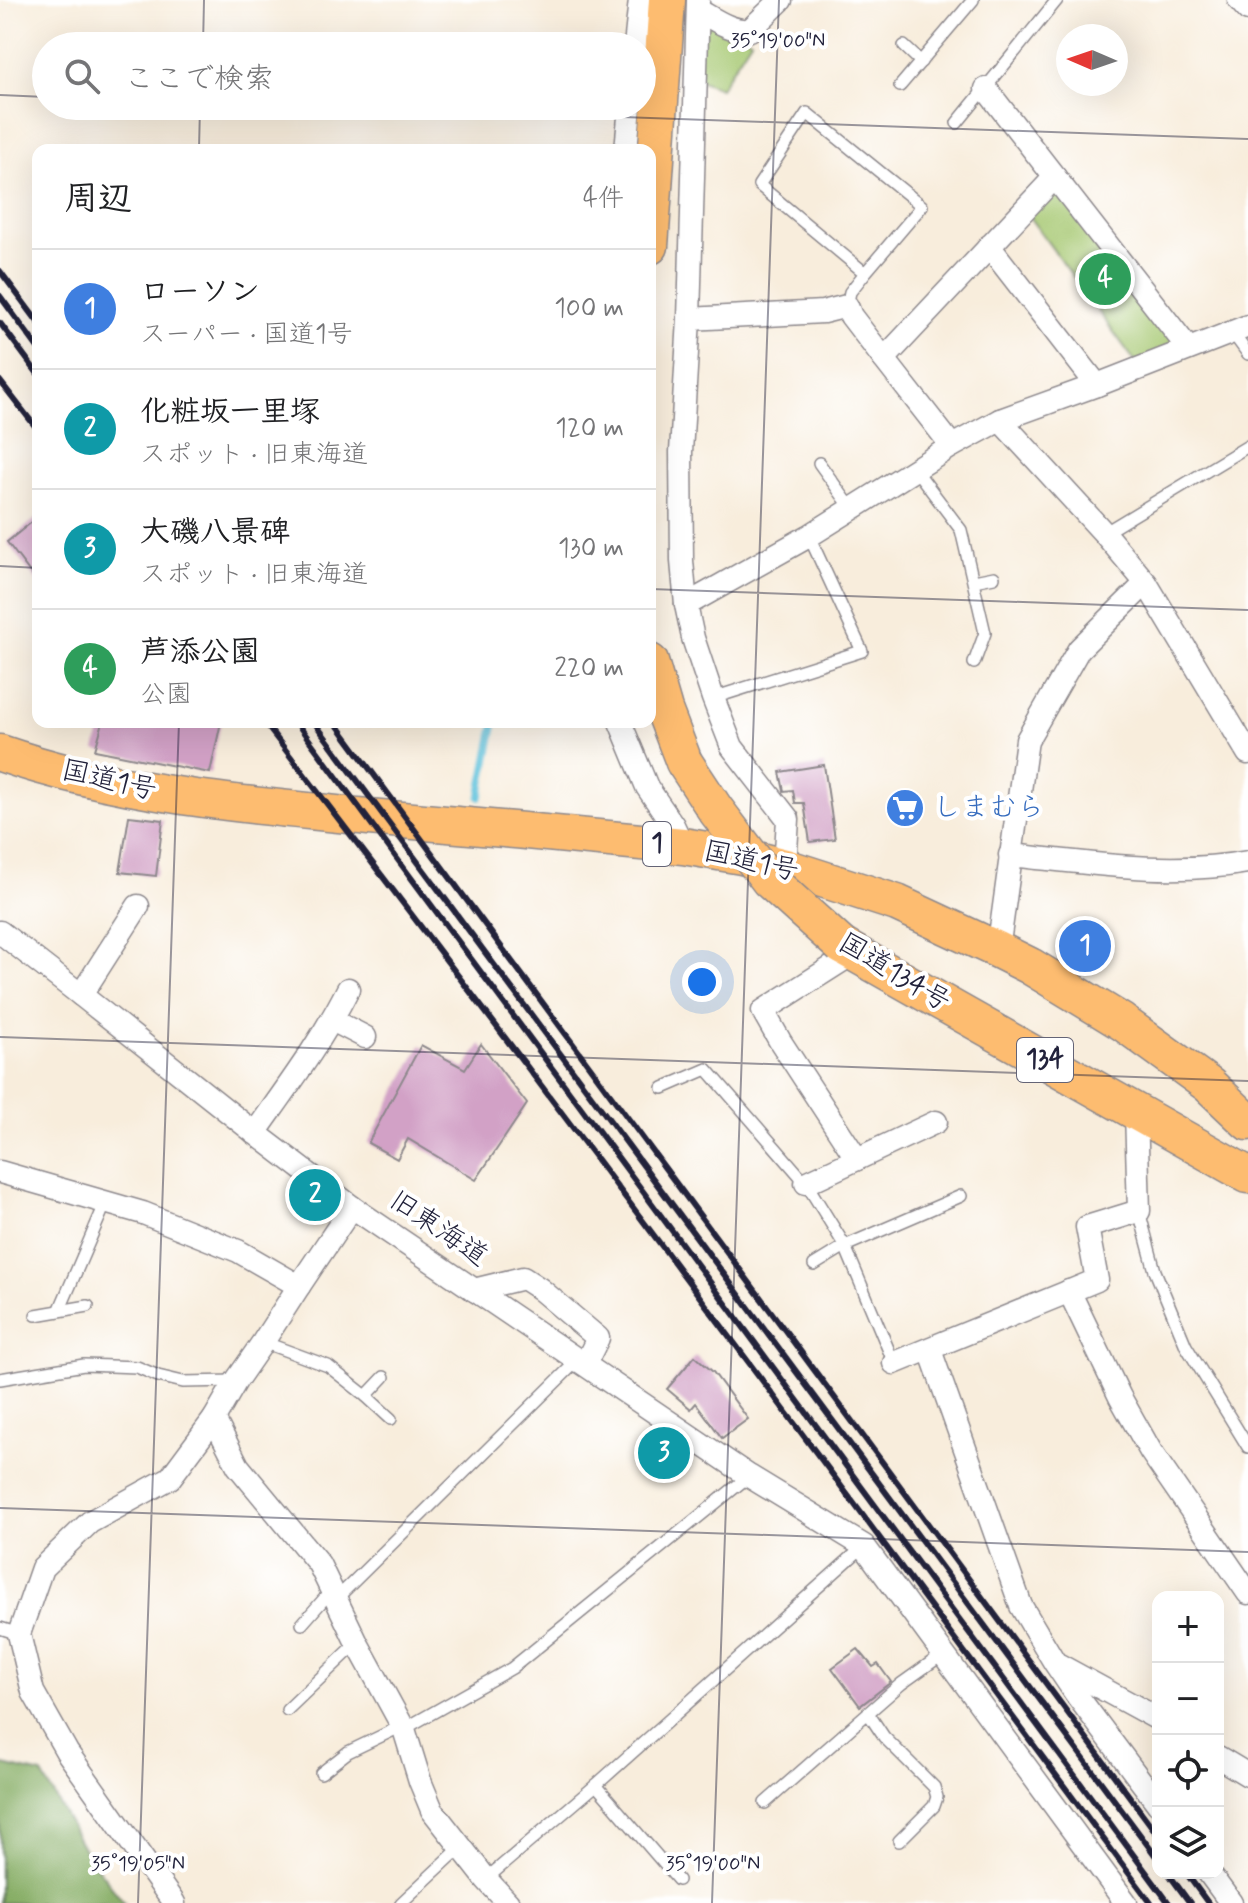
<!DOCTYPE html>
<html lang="ja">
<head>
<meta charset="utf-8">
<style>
	:root { --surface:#fff; --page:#f2f2f2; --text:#202124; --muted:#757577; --line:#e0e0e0; --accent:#1f6fb2 }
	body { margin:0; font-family:Mynerve,"Klee One",sans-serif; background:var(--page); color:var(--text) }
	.controls { position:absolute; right:24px; bottom:24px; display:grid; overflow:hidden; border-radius:16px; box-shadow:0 8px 32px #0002 }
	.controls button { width:72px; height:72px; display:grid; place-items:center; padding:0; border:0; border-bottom:2px solid var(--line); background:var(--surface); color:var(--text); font:40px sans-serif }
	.compass { position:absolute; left:1056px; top:24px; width:72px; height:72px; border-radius:50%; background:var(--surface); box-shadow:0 8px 32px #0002; rotate:272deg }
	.you { position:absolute; left:702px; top:982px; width:28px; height:28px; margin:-20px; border:6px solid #fff; border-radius:50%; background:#1a73e8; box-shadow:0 0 0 12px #1a73e833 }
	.badge { display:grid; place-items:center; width:52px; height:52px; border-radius:50%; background:var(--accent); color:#fff; font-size:26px; font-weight:700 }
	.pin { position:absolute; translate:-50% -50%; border:4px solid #fff; box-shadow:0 2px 8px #0006 }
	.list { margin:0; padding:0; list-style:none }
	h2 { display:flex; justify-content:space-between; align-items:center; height:104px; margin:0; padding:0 32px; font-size:34px }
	h2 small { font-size:26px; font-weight:400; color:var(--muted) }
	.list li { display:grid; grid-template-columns:52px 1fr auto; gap:24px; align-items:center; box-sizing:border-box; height:120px; padding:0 32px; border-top:2px solid var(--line) }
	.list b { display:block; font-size:30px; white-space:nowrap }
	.list p { margin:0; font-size:26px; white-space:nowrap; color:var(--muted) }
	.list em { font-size:26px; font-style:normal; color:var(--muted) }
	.icon { flex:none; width:44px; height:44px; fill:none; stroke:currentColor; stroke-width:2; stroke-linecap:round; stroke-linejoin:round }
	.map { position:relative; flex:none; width:1248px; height:1903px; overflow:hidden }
	.search { position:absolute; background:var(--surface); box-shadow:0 8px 32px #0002; left:32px; top:32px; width:624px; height:88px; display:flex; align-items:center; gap:20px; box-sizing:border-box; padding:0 28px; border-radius:44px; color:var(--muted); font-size:30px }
	.panel { position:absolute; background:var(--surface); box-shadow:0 8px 32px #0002; left:32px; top:144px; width:624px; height:584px; border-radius:16px }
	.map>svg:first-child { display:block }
</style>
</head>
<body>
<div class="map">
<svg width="1248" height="1903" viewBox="0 0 1248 1903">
	<rect width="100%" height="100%" fill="#fff"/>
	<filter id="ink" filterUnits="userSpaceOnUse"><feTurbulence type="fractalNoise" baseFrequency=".0125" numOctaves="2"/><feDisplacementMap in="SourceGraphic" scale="16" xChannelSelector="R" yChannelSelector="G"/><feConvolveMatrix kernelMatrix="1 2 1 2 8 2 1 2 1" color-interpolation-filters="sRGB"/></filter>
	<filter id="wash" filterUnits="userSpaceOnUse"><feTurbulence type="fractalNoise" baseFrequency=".006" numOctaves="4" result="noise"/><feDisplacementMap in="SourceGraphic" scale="32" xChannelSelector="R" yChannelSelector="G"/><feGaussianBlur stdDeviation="1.8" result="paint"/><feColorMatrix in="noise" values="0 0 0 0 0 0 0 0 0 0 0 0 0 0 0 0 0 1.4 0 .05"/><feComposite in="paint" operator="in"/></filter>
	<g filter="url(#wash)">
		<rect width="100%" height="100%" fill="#f8eddc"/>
		<!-- green -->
		<g fill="#a5c76f" stroke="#647455" stroke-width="2">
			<polygon points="698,10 751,40 720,88 696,79"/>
			<polygon points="1055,177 1188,348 1140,368 1024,210"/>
		</g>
		<!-- forest -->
		<polygon fill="#84ac62" stroke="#53674e" stroke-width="2" points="0,1764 42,1774 87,1855 125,1903 0,1903"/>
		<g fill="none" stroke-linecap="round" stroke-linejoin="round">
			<!-- stream -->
			<polyline stroke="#5ec2dc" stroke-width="7" points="480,797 495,722"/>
		</g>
		<g id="blocks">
			<!-- building -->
			<g fill="#d2a1c6">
				<polygon points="38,517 38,583 7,542"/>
				<polygon points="103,722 221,722 210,773 95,750"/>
				<polygon points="824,765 835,839 810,842 804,803 795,803 793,790 784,791 780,772"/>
				<polygon points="129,816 163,820 156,876 120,872"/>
				<polygon points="481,1044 527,1104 476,1180 408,1139 397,1159 368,1143 421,1045 465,1069"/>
				<polygon points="695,1356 713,1372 748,1419 722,1438 696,1403 691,1409 667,1389"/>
				<polygon points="858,1649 873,1667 878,1664 891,1682 860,1706 832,1668"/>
			</g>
		</g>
	</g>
	<g filter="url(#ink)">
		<use href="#blocks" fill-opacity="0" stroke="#8d888c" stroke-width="2"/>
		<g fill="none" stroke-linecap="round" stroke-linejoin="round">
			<!-- service casing -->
			<g stroke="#8d888c" stroke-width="14">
				<g id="service">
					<polyline points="904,46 921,62"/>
					<polyline points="900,86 973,0"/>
					<polyline points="957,123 1057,0"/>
					<polyline points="847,306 850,292 865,273 922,206 807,113 759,185 865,273"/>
					<polyline points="1232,332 1248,354"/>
					<polyline points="819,463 852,509"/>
					<polyline points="915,469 961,530 985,633 974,663"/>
					<polyline points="1104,533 1248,446"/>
					<polyline points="974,581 994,577"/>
					<polyline points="713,698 862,651 809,536"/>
					<polyline points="663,1088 707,1069 806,1183 845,1246 894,1363"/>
					<polyline points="1139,1211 1155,1271 1186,1346 1248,1447"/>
					<polyline points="814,1265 845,1246 961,1196"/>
					<polyline points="60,1309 106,1202"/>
					<polyline points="36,1315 88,1306"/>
					<polyline points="263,1342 328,1366 366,1396 384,1377"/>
					<polyline points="0,1379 84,1365 137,1367 158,1376 183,1382 236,1381"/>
					<polyline points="366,1396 391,1419"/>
					<polyline points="336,1599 579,1359"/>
					<polyline points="302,1624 331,1591"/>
					<polyline points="0,1628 19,1634"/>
					<polyline points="287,1710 357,1643"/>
					<polyline points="868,1713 884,1737 934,1787 937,1797 934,1806 899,1841"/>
					<polyline points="404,1729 512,1668 749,1476"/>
					<polyline points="321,1773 348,1752 402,1726"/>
					<polyline points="596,1785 678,1880"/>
					<polyline points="765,1803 901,1684 943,1654"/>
					<polyline points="486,1879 596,1785 864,1546"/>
					<polyline points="401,1903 461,1847"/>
				</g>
			</g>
			<!-- minor casing -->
			<g stroke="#8d888c" stroke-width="25">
				<g id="minor">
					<polyline points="698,0 689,319 681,452 682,561 686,605 693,638 713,698 732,747 788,819 785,867"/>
					<polyline points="1239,0 1248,10"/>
					<path d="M698,10C714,19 731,32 750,30L781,0"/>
					<polyline points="635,46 640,0"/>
					<polyline points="986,89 1188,348"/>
					<polyline points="626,150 630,106"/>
					<polyline points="989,246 1097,385"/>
					<polyline points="689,319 823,312 847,306 851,316 884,359 952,446"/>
					<polyline points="884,359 1055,177"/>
					<polyline points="1000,420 1104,533 1146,583 1248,753"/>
					<polyline points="686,605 809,536 952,446 1000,420 1097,385 1248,326"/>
					<polyline points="620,722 647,787 673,825 683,846"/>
					<path d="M1010,855C1089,863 1170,876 1248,862"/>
					<polyline points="0,932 81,995 255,1133 352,1207 749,1476 864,1546 1126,1903"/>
					<polyline points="998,950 1027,740 1079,649 1146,583"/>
					<polyline points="854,953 763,1011 780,1041 857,1159"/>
					<polyline points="81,995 138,906"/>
					<polyline points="332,1020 365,1037"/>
					<path d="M255,1133C288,1086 322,1041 348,989"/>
					<polyline points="0,1172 143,1213 238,1251 299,1286 352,1207"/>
					<polyline points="806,1183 936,1122"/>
					<polyline points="474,1290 523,1278 540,1289 598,1338 585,1364"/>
					<polyline points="1069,1291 1120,1397 1151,1452 1248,1593"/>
					<polyline points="930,1350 1021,1606 1055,1663 1078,1697 1158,1804"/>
					<polyline points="894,1363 1097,1280 1087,1227 1139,1211 1136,1112"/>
					<polyline points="214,1419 238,1466 319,1564 357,1643 404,1729 420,1781 432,1810 486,1879 508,1903"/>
					<polyline points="1059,1665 1158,1719"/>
					<polyline points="1218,1757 1248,1775"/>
					<polyline points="1209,1873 1231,1903"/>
					<polyline points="174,1903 67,1752 33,1692 19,1634 42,1568 90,1522 170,1478 214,1419 236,1381 263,1342 299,1286"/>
				</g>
			</g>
			<!-- trunk casing -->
			<g stroke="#8d888c" stroke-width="39">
				<g id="trunk">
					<polyline points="650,246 667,0"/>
					<polyline points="650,662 664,710 684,762"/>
					<path d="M0,753C119,794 244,805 369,817C474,826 578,836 683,846L742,856L785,867L897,903L998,950L1030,966L1122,1022L1209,1085L1248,1122"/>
					<polyline points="842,946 1248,1175"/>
				</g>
			</g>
			<!-- service -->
			<use href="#service" stroke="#fff" stroke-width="11"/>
			<!-- minor -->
			<use href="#minor" stroke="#fff" stroke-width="22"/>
			<!-- trunk -->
			<use href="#trunk" stroke="#fdbc70" stroke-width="36"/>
			<!-- rail -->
			<g stroke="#22223b" stroke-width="6">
				<polyline points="0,271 38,322"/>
				<polyline points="0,296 38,348"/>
				<polyline points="0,323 38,374"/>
				<polyline points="0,381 38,430"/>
				<path d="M264,722C565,1112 857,1508 1151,1903"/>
				<polyline points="296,722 1169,1903"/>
				<polyline points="314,722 1158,1859"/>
				<polyline points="335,722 1158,1835"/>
				<polyline points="1168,1873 1190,1903"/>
				<polyline points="1186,1873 1208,1903"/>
			</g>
			<!-- trunk-bridge casing -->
			<g stroke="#8d888c" stroke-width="39" stroke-linecap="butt">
				<polyline id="trunk-bridge" points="684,762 715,809 769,880 842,946"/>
			</g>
			<!-- trunk-bridge -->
			<use href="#trunk-bridge" stroke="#fdbc70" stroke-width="36"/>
		</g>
	</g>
	<!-- ticks -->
	<path fill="none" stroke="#22223b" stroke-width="2" stroke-opacity="0.45" d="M203,46L204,0M0,95L46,97M312,106L1248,139M199,150L200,106M0,566L38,568M650,589L1248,610M0,1037L1248,1081M0,1508L1248,1552M138,1903L179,722M712,1903L779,0"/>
	<!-- icons -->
	<defs>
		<g id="supermarket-disc" transform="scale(2)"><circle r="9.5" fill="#3f7fe0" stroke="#fff"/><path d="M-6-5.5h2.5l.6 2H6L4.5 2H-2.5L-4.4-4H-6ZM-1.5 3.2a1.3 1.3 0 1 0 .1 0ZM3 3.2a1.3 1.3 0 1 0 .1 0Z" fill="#fff"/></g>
	</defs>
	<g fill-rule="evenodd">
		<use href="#supermarket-disc" x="905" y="808"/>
	</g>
	<g text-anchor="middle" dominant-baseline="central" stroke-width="8" stroke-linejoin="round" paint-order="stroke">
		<!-- shield labels -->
		<g fill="#fff" stroke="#646476" stroke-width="2">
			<rect x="643" y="822" width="28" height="44" rx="6"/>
			<rect x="1017" y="1038" width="56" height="44" rx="6"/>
		</g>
		<g font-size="26" font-weight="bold" fill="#22223b">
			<text x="657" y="844">1</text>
			<text x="1045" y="1060">134</text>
		</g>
		<!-- street labels -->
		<g font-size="28" fill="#22223b" stroke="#fff">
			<text transform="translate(109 781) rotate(13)">国道1号</text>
			<text transform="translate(751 862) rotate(13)">国道1号</text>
			<text transform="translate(894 973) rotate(31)">国道134号</text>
			<text transform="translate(438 1229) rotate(34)">旧東海道</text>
		</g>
		<!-- shop labels -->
		<g font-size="28" fill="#366cbe" stroke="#fff" text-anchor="start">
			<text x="933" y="808">しまむら</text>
		</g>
	</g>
	<g font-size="20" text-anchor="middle" fill="#22223b" stroke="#fff" stroke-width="8" stroke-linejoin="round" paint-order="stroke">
		<text x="778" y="47">35°19'00"N</text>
		<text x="138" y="1870">35°19'05"N</text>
		<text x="713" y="1870">35°19'00"N</text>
	</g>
</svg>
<div class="controls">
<button>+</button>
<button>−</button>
<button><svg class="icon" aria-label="locate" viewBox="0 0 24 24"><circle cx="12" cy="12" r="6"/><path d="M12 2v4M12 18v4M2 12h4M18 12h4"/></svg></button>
<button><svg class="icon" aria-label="layers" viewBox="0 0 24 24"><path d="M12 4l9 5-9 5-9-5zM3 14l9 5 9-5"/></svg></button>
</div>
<svg class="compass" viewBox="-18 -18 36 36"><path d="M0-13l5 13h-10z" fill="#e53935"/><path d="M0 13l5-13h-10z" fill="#757577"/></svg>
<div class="you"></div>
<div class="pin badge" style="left:1085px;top:946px;background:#3f7fe0">1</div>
<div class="pin badge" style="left:315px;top:1195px;background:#0f9aa8">2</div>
<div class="pin badge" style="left:664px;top:1453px;background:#0f9aa8">3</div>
<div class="pin badge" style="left:1105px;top:279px;background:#2e9e5b">4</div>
<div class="search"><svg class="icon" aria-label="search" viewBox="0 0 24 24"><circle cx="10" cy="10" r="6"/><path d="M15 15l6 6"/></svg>ここで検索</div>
<section class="panel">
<h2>周辺<small>4件</small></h2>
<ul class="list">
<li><span class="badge" style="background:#3f7fe0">1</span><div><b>ローソン</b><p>スーパー · 国道1号</p></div><em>100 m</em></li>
<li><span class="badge" style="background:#0f9aa8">2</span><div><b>化粧坂一里塚</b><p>スポット · 旧東海道</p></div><em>120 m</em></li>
<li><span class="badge" style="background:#0f9aa8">3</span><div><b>大磯八景碑</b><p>スポット · 旧東海道</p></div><em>130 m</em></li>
<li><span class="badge" style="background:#2e9e5b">4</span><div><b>芦添公園</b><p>公園</p></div><em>220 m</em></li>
</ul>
</section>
</div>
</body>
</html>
